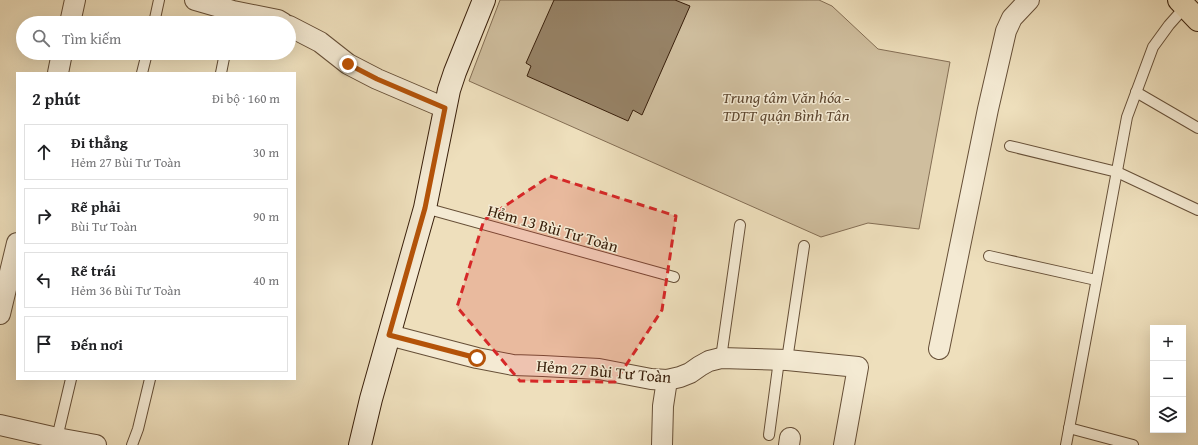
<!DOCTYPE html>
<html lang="vi">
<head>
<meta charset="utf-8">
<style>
	:root { --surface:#fff; --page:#f2f2f2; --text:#202124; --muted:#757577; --line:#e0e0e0 }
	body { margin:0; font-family:"Gentium Book Plus",serif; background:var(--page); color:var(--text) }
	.controls { position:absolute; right:12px; bottom:12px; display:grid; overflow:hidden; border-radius:0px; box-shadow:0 4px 16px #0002 }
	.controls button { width:36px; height:36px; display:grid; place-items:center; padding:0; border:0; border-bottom:1px solid var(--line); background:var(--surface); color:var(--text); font:20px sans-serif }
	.stop { position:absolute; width:12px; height:12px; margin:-9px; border:3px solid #b45309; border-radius:50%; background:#fff }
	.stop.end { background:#b45309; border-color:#fff; box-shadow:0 1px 4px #0008 }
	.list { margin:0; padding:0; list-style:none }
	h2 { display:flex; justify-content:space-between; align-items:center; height:52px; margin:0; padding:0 16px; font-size:17px }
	h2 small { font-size:13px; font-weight:400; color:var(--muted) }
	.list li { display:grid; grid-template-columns:26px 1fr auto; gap:12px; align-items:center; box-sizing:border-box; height:56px; margin:0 8px 8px; padding:0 8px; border:1px solid var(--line); border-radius:0px }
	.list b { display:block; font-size:15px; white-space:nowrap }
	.list p { margin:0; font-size:13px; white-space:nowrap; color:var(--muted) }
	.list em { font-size:13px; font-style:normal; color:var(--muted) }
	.icon { flex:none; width:22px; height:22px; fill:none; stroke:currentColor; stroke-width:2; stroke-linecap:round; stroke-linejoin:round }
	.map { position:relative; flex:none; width:1198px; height:445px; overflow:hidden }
	.search { position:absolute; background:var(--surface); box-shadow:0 4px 16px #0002; left:16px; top:16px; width:280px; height:44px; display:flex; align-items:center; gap:10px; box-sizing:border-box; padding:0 14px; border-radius:22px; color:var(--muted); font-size:15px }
	.panel { position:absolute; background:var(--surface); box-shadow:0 4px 16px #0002; left:16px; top:72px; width:280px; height:308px; border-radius:0px }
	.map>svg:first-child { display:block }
</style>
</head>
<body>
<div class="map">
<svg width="1198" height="445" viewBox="0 0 1198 445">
	<rect width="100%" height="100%" fill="#eedfbc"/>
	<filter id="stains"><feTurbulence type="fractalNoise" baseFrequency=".005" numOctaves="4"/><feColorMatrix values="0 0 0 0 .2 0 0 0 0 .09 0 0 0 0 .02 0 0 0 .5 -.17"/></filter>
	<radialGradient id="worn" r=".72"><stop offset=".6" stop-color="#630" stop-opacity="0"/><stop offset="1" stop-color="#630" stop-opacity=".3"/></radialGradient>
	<!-- green -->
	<polygon fill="#cfbe9e" stroke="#846e54" points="500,0 819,0 832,6 878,49 950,62 919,229 868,223 821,237 469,81"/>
	<!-- building -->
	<polygon fill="#978367" stroke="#391f0b" points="554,0 675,0 690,6 642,115 633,110 628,121 527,76 531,66 526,63"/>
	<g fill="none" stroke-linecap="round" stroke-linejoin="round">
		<!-- lane casing -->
		<g stroke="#664f37" stroke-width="12">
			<g id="lane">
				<polyline points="154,23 159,0"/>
				<polyline points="142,73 147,53"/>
				<polyline points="221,73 225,53"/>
				<polyline points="1136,92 1198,128"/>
				<polyline points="1010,146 1117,172 1198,210"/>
				<polyline points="425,208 674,277"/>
				<polyline points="989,256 1096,280"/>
				<polyline points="721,358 740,225"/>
				<polyline points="787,360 804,246"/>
				<polyline points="1069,428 1133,445"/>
				<polyline points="769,435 779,360"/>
				<polyline points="57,438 71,379"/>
				<polyline points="132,445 138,429 150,379"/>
				<polyline points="1066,445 1127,117 1153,47 1169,25 1185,7"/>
			</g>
		</g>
		<!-- street casing -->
		<g stroke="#664f37" stroke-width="22">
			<g id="street">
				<polyline points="195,0 233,11 278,20 283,23"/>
				<polyline points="70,23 75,0"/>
				<polyline points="289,26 320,42 348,64 377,79 445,108"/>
				<polyline points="58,73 62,53"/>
				<polyline points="0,314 17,243"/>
				<polyline points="389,335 477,358 513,365 543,366 599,369 651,379 667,380 680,377 690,373 700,366 709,361 721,358 787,360 858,367 844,445"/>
				<polyline points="939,349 988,109 1006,31 1012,18 1029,0"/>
				<polyline points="0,425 57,438 96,445"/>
				<polyline points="662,445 663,406 667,380"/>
				<polyline points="789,445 790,438"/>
			</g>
		</g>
		<!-- secondary casing -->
		<g stroke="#391f0b" stroke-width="24">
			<polyline id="secondary" points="360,445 371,399 425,208 449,90 455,72 484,0"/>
		</g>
		<!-- primary casing -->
		<g stroke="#391f0b" stroke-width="24">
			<polyline id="primary" points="1179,0 1198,20"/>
		</g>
		<!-- lane -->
		<use href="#lane" stroke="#f4ead3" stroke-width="10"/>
		<!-- street -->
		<use href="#street" stroke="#f4ead3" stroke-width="20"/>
		<!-- secondary -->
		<use href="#secondary" stroke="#f4ead3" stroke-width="22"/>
		<!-- primary -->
		<use href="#primary" stroke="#eedfbc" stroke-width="22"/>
	</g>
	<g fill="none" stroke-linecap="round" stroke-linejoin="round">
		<!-- route -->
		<polyline stroke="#b45309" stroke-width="5" points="348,64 377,79 445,108 425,208 389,335 477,358"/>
	</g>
	<!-- marked area -->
	<path fill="#d62828" fill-opacity="0.2" stroke="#d62828" stroke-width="3" stroke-dasharray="8 5" stroke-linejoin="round" d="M550,176L676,216L662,310L615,382L520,381L457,307L484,220Z"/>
	<g text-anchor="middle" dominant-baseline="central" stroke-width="3" stroke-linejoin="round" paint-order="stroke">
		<!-- park labels -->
		<g font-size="16" font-style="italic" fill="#5e4730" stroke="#f4ead3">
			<text x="786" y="97">Trung tâm Văn hóa -<tspan x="786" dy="18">TDTT quận Bình Tân</tspan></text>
		</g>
		<!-- street labels -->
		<g font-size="16" fill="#391f0b" stroke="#f4ead3">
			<text transform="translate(553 228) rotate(16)">Hẻm 13 Bùi Tư Toàn</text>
			<text transform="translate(604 371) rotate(5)">Hẻm 27 Bùi Tư Toàn</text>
		</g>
	</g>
	<rect width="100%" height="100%" filter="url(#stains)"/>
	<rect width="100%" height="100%" fill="url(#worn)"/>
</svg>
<div class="controls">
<button>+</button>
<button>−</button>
<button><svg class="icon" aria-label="layers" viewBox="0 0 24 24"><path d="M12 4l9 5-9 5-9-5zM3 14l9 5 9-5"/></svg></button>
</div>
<div class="stop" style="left:477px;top:358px"></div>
<div class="stop end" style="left:348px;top:64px"></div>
<div class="search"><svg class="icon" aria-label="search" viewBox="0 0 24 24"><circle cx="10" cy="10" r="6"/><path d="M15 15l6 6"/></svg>Tìm kiếm</div>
<section class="panel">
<h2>2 phút<small>Đi bộ · 160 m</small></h2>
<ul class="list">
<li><svg class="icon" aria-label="ahead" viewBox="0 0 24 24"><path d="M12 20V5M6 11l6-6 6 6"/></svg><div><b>Đi thẳng</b><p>Hẻm 27 Bùi Tư Toàn</p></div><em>30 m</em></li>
<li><svg class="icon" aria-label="right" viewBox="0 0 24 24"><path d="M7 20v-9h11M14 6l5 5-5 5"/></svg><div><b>Rẽ phải</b><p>Bùi Tư Toàn</p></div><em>90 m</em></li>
<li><svg class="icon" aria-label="left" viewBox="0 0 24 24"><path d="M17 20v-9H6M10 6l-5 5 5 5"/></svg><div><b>Rẽ trái</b><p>Hẻm 36 Bùi Tư Toàn</p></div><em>40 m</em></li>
<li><svg class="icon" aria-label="arrive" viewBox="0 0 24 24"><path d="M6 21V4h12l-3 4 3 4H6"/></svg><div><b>Đến nơi</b></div></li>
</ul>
</section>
</div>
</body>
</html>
